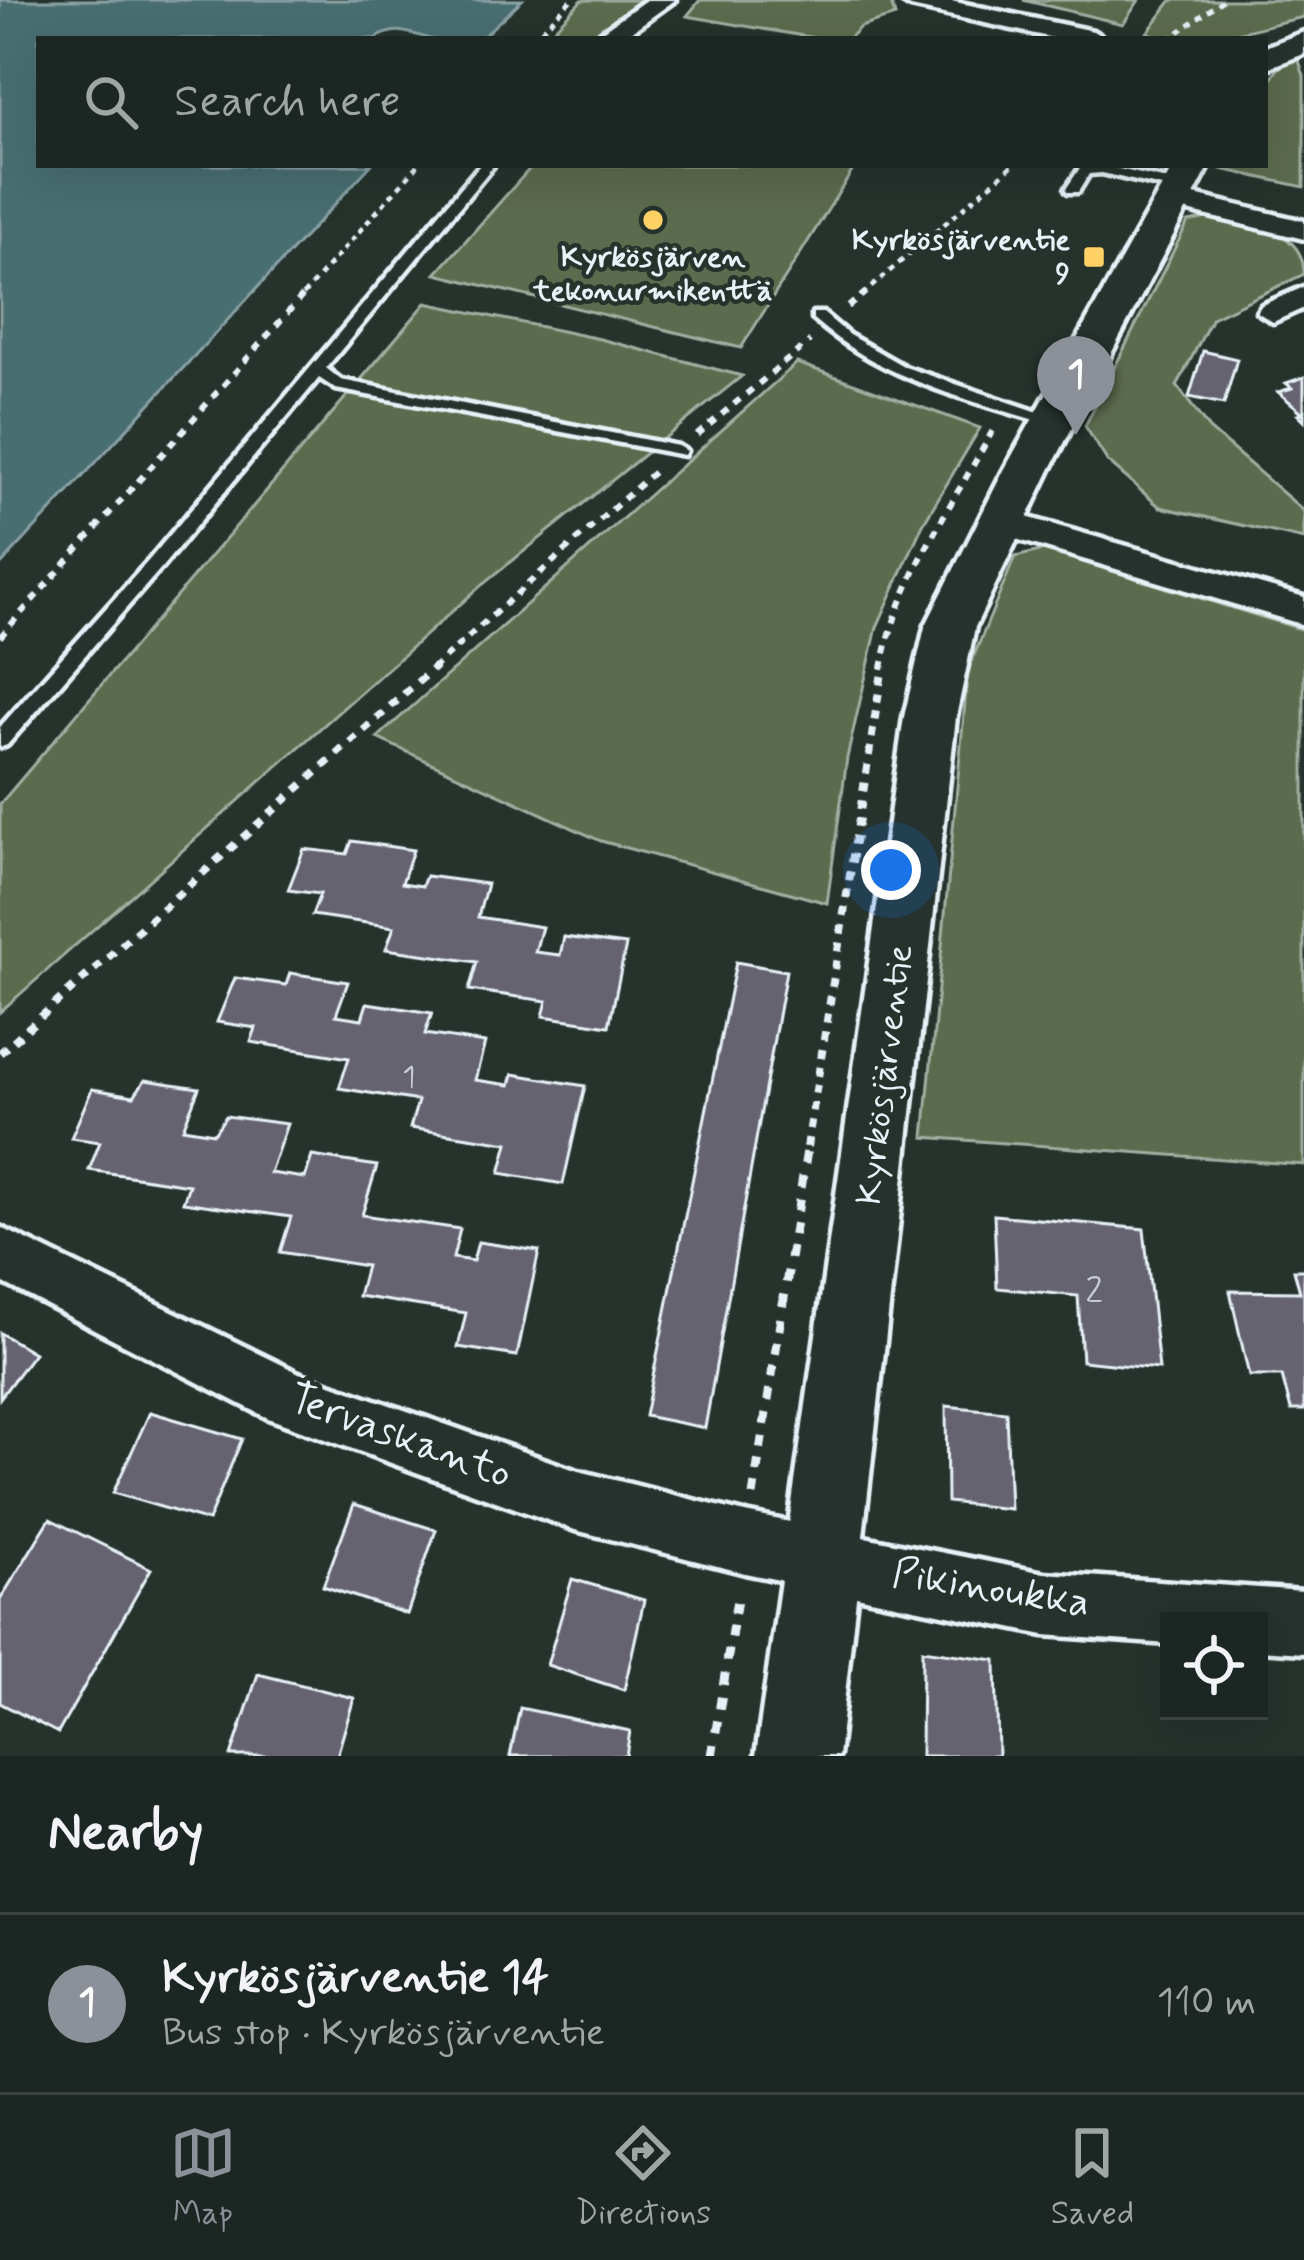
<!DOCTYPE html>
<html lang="en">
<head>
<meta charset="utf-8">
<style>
	:root { --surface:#1c2622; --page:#252e2a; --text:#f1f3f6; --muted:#a0a5a5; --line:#3a4340; --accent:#8c9099 }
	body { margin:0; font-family:Mynerve,sans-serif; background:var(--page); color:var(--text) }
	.controls { position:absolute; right:36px; bottom:36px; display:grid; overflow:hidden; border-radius:0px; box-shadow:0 12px 48px #0002 }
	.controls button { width:108px; height:108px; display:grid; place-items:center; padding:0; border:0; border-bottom:3px solid var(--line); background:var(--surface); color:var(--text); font:60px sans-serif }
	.you { position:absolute; left:891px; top:870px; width:42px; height:42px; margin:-30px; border:9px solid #fff; border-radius:50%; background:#1a73e8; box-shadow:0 0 0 18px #1a73e833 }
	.badge { display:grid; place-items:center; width:78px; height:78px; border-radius:50%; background:var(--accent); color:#fff; font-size:39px; font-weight:700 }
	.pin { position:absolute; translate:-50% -99px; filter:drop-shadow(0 3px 6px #0008) }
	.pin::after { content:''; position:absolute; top:63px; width:42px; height:36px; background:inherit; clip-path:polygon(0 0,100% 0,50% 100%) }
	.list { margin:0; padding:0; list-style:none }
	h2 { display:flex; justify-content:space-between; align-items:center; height:156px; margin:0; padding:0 48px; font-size:51px }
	h2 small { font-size:39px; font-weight:400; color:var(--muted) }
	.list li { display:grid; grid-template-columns:78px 1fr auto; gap:36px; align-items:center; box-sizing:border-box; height:180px; padding:0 48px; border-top:3px solid var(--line) }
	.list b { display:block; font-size:45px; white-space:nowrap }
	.list p { margin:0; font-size:39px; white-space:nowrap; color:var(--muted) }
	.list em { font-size:39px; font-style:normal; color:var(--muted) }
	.icon { flex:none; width:66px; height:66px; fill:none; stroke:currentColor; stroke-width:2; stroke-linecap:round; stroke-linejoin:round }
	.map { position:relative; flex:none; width:1304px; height:1756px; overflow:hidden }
	.search { position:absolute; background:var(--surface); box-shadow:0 12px 48px #0002; left:36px; right:36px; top:36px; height:132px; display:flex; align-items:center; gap:30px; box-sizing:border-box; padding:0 42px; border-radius:0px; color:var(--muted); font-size:45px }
	.sheet { height:336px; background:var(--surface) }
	nav { display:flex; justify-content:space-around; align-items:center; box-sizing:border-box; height:168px; border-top:3px solid var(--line); background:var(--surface); font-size:33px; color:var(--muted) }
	nav a { display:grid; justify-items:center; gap:6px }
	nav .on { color:var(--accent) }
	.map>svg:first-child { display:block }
</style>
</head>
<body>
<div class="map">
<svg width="1304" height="1756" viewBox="0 0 1304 1756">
	<rect width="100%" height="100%" fill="#26332d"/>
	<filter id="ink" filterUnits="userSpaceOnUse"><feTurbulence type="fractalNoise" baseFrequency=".00833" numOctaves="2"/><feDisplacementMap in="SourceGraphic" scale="24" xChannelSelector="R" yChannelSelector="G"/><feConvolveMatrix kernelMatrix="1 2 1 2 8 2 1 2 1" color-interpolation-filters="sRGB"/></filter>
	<g filter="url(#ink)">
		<!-- green -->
		<g fill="#5b6b4d" stroke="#a2aea2" stroke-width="3">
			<polygon points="582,0 651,0 584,39 544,39"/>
			<polygon points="700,0 881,0 891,3 895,16 860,27 848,39 821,39 687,16"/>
			<polygon points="1023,0 1139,0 1123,24"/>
			<path d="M1172,0H1304V17C1250,28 1203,49 1147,33Z"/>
			<path d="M1297,55L1304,76V187L1221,169L1223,165H1265C1265,123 1253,76 1297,55Z"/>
			<polygon points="533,165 856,165 741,348 436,274"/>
			<path d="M1211,217C1247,223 1304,227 1304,274L1212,318L1177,386L1209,429L1304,511V539L1160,507L1108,462L1085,426L1188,222Z"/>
			<polygon points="426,303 600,339 742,376 482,585 0,1012 0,804"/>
			<polygon points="797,363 980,428 923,524 877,627 847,758 827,903 601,841 377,738"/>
			<polygon points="1044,550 1304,630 1304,1165 924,1137 968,670 1015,557"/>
		</g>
		<!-- water -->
		<path fill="#4a6e70" stroke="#89a2a6" stroke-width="3" d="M0,0H522L480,39C465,39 444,43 430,39C408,33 396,25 375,39H39V165H371L0,566Z"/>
		<!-- building -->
		<g fill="#666471" stroke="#e8f1f8" stroke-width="3">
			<polygon points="1203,351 1237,359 1224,404 1189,397"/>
			<polygon points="1304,377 1304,420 1298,414 1303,413 1278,392 1292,388 1286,383"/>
			<polygon points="352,841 413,850 402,883 422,886 426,876 487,884 478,917 542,927 535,952 560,955 564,937 626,945 609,1026 543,1016 547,1001 469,990 477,962 386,949 394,927 312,915 320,894 288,890 304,849 347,854"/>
			<polygon points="736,962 786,971 705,1428 645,1416"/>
			<polygon points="290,973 348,982 336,1015 362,1019 367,1003 432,1013 425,1034 485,1043 475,1080 510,1085 513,1074 585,1086 563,1184 500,1173 508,1143 410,1128 418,1101 339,1088 349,1058 251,1042 256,1028 217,1022 235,978 286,985"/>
			<polygon points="145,1080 199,1088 183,1128 214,1133 226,1116 287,1124 270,1173 305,1178 312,1156 377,1166 362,1215 460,1229 453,1258 473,1261 478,1242 539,1251 517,1356 458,1347 466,1313 358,1296 366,1266 280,1252 291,1217 183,1202 189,1185 89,1170 100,1142 71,1138 92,1089 134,1096"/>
			<polygon points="994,1215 1144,1229 1159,1369 1082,1361 1078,1296 997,1288"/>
			<polygon points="1294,1270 1304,1270 1304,1410 1291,1410 1282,1376 1249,1376 1230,1291 1300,1292"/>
			<polygon points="0,1333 34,1353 0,1398"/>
			<polygon points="946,1406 1006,1412 1010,1509 947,1502"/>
			<polygon points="150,1412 242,1439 208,1521 113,1493"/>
			<polygon points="354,1504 436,1530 407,1614 323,1586"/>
			<polygon points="50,1519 151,1569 58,1733 0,1703 0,1600"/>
			<polygon points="572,1579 644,1600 624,1690 547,1665"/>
			<polygon points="922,1650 996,1660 998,1756 921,1756"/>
			<polygon points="258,1674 354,1698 337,1756 231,1756"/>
			<polygon points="520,1708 630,1731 626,1756 510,1756"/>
		</g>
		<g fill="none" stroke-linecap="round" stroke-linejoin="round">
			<!-- service casing -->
			<g stroke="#e8f1f8" stroke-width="9">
				<g id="service">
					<polygon points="480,165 494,165 326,368 341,380 678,446 686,451 684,455 336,389 319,378 162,567 7,745 0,747 0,727 150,559"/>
					<polygon points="1102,165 1184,184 1186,187 1179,191 1102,173 1089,174 1078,192 1068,192 1066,189 1080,168"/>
					<path d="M813,313H823L849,335L905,367L1062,420L1054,425L1048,424C963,398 881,379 813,319Z"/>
				</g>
			</g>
			<!-- minor casing -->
			<g stroke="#e8f1f8" stroke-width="9">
				<g id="minor">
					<polygon points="646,0 675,0 621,39 591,39"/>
					<polygon points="899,0 946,0 1093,31 1106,39 1058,39 911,7"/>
					<polygon points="1173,190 1304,221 1304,239 1163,205 1158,199"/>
					<polygon points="1304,287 1304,308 1273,322 1257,312 1262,305"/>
					<polygon points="1002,510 1304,597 1304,625 989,531 984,522 989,513"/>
					<polygon points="0,1227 299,1373 575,1470 745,1513 1044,1573 1304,1591 1304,1653 1259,1650 1259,1621 1169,1621 1169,1644 1044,1635 745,1573 575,1530 268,1418 0,1281"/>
				</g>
			</g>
			<!-- tertiary casing -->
			<g stroke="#e8f1f8" stroke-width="9">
				<g id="tertiary">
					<polygon points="1304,32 1304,54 1265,69 1265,47"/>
					<polygon points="1174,165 1210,165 1049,472 975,627 956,717 838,1756 756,1756 904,717 925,627 1003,472"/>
				</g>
			</g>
			<!-- path-far3 -->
			<g stroke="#e8f1f8" stroke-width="4.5" stroke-dasharray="6 6" stroke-linecap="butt">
				<polyline points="533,39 571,0"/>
				<polyline points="1169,39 1223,0"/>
				<polyline points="303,295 418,165"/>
				<polyline points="862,295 1013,165"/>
			</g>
			<!-- path-far2 -->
			<g stroke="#e8f1f8" stroke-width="6" stroke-dasharray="8 8" stroke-linecap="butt">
				<polyline points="848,307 866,292"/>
				<polyline points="697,435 810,341"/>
				<polyline points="0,637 306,292"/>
				<polyline points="432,669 654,472"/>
				<path d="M882,669C895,585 953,504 993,430"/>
			</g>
			<!-- path-far1 -->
			<g stroke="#e8f1f8" stroke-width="8" stroke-dasharray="9 9" stroke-linecap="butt">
				<polyline points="0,1053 436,666"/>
				<polyline points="807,1147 883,666"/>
			</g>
			<!-- path -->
			<g stroke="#e8f1f8" stroke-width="9" stroke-dasharray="12 12" stroke-linecap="butt">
				<polyline points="753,1496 808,1144"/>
				<polyline points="712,1756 738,1593"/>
			</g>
			<!-- service -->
			<use href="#service" fill="#26332d" fill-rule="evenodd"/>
			<!-- minor -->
			<use href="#minor" fill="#26332d" fill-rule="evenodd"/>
			<!-- tertiary -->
			<use href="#tertiary" fill="#26332d" fill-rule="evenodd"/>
		</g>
	</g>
	<!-- markers -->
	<g fill="#ffd166" stroke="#26332d" stroke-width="4.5">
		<circle cx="653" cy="220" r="12"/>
		<rect x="1082" y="245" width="24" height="24" rx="6"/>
	</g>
	<g text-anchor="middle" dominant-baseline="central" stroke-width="9" stroke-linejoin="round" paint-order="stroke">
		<!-- far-poi labels -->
		<g font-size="30" font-weight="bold" fill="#e8f1f8" stroke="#26332d" text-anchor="end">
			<text x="1070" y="240">Kyrkösjärventie<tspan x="1070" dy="34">9</tspan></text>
			<text x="653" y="257" text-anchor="middle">Kyrkösjärven<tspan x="653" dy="34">tekonurmikenttä</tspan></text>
		</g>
		<!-- number labels -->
		<g font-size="30" fill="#c8ced6">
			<text x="409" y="1077">1</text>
		</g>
		<!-- street labels -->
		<g font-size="36" fill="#e8f1f8" stroke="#26332d">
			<text transform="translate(886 1075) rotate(-83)">Kyrkösjärventie</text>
		</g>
		<!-- near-number labels -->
		<g font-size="36" fill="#c8ced6">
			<text x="1094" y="1292">2</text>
		</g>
		<!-- near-street labels -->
		<g font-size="42" fill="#e8f1f8" stroke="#26332d">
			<text transform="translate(400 1437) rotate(20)">Tervaskanto</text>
			<text transform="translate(991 1589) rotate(9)">Pikinoukka</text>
		</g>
	</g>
</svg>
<div class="controls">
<button><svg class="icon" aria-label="locate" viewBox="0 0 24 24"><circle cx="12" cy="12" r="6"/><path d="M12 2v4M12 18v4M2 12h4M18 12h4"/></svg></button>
</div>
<div class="you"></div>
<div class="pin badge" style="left:1076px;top:435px">1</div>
<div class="search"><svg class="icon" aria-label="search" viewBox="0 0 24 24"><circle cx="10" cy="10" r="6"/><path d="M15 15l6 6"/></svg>Search here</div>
</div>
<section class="sheet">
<h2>Nearby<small></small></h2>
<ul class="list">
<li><span class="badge">1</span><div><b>Kyrkösjärventie 14</b><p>Bus stop · Kyrkösjärventie</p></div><em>110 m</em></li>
</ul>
</section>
<nav>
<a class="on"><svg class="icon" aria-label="map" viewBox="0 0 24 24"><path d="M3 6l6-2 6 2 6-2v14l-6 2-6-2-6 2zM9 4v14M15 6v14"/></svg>Map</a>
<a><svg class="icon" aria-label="directions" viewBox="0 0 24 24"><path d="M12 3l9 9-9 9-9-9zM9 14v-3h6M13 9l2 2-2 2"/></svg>Directions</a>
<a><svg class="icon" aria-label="saved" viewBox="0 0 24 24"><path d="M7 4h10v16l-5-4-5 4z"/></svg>Saved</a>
</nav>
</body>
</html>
